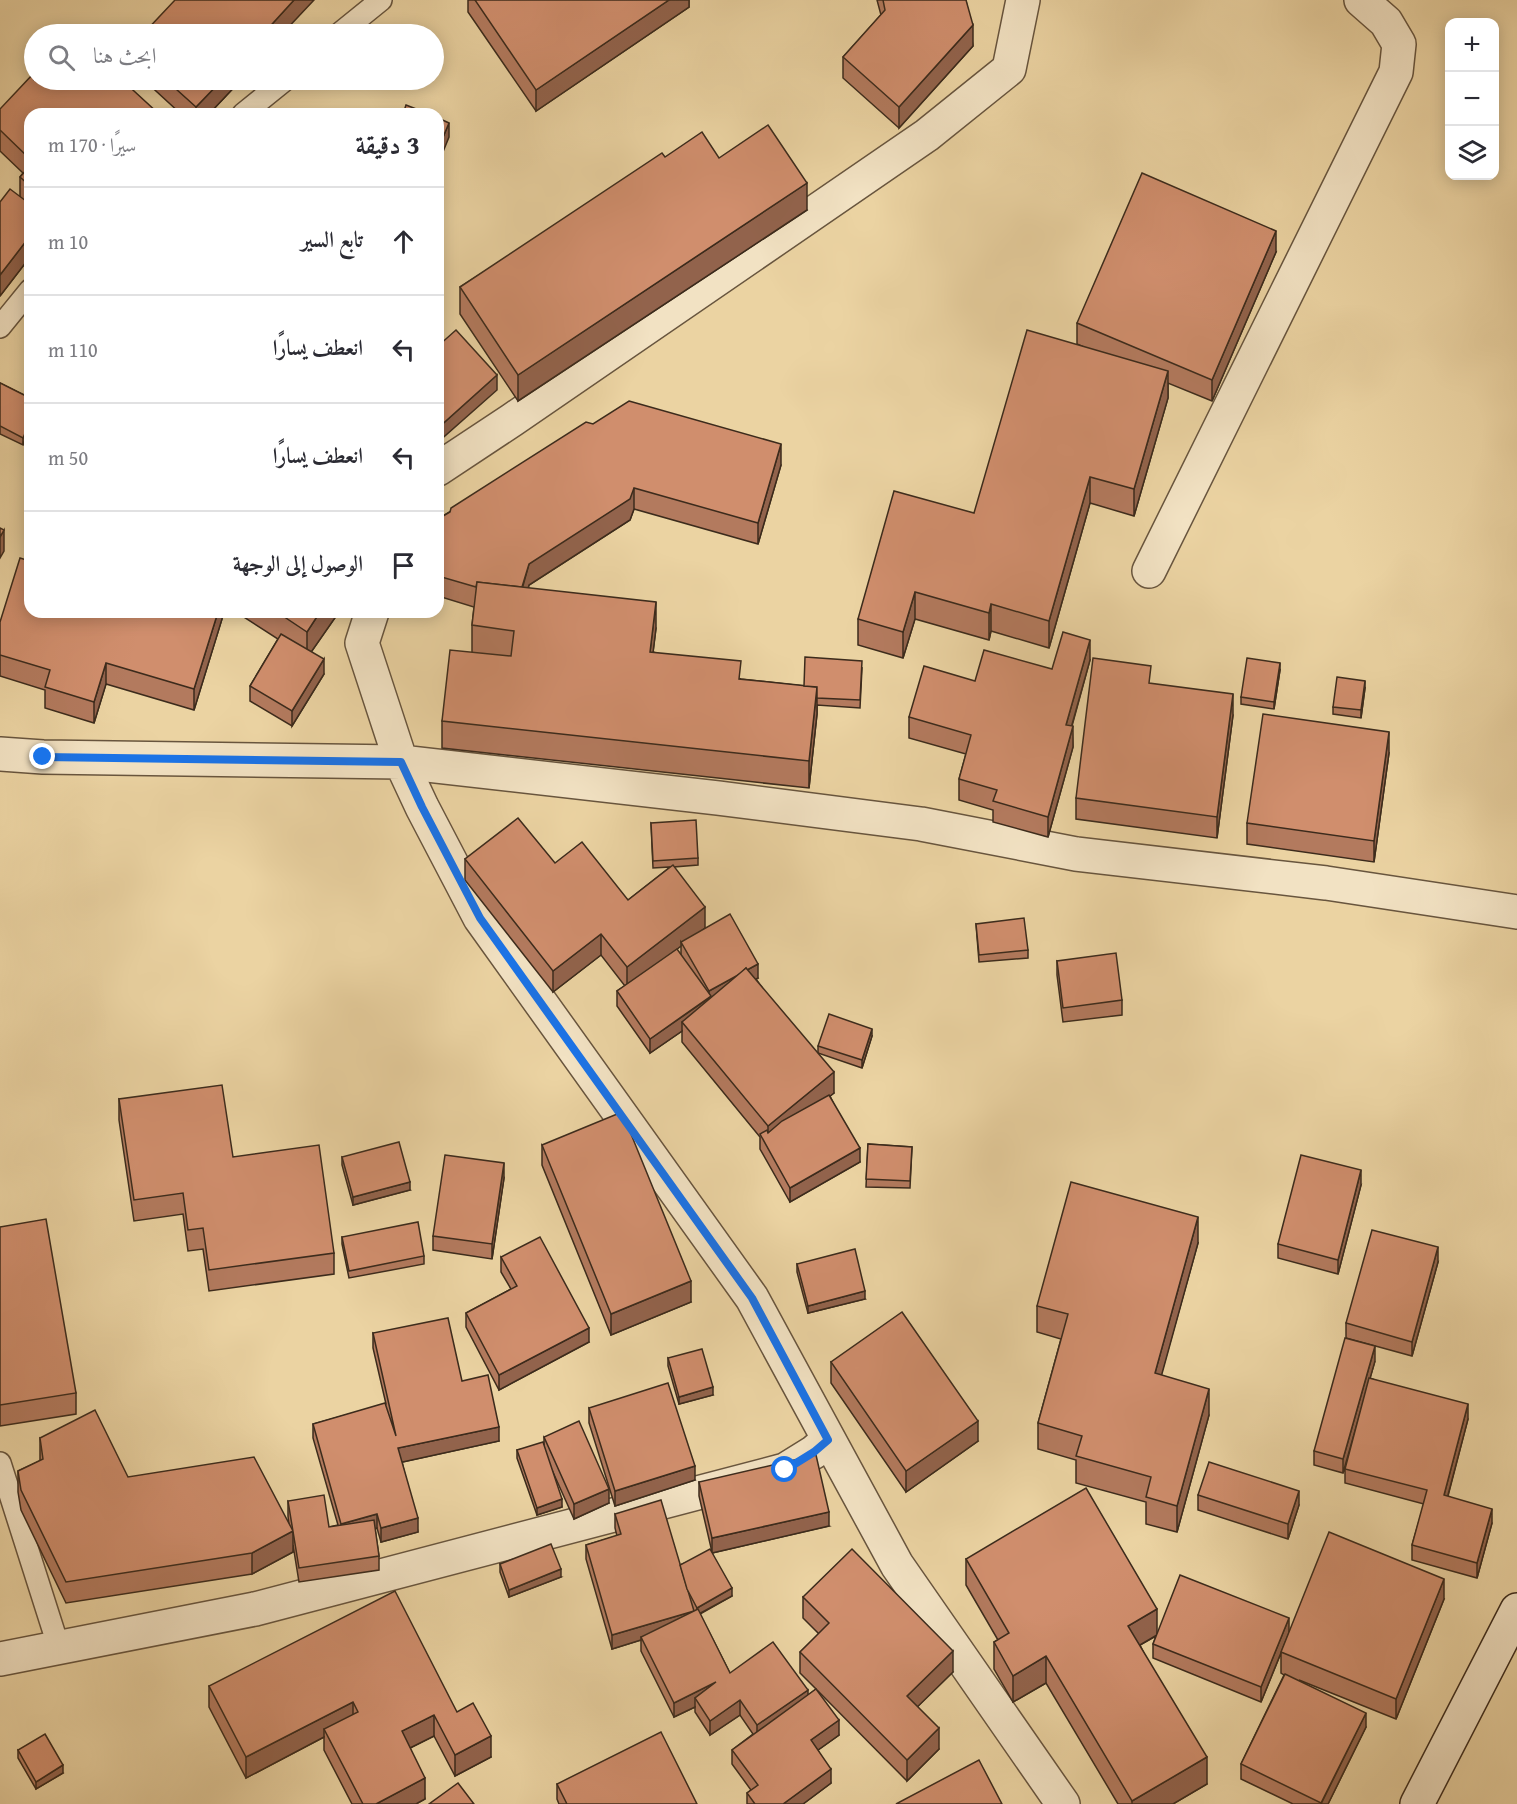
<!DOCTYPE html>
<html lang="ar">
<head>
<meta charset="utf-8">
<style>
	:root { --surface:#fff; --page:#f7f7f7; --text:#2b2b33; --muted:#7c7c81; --line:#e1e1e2 }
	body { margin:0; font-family:"Gentium Book Plus",Amiri,serif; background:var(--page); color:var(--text); direction:rtl }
	.controls { position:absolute; right:18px; top:18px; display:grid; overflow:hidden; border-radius:12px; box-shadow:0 3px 15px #0003 }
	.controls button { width:54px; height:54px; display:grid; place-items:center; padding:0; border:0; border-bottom:2px solid var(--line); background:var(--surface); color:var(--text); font:30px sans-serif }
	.stop { position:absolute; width:18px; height:18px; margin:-14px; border:4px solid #1a73e8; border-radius:50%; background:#fff }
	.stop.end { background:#1a73e8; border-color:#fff; box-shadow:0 2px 6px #0008 }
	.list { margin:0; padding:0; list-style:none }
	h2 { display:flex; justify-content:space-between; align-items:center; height:78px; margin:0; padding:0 24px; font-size:26px }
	h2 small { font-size:20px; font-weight:400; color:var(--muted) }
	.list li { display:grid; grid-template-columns:39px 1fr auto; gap:18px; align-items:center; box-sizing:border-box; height:108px; padding:0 24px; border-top:2px solid var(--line) }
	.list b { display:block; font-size:22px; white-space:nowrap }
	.list em { font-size:20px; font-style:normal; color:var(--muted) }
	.icon { flex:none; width:33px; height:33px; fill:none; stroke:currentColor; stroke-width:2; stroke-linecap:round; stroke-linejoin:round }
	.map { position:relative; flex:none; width:1517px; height:1804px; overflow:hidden; direction:ltr }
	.search { position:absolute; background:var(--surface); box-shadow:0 3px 15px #0003; left:24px; top:24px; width:420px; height:66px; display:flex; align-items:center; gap:15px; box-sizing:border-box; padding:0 21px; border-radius:33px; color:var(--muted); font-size:22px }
	.panel { position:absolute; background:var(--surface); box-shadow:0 3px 15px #0003; left:24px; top:108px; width:420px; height:510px; border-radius:18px; direction:rtl }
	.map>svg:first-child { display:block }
</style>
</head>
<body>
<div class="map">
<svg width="1517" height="1804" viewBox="0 0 1517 1804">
	<rect width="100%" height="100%" fill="#ebd3a2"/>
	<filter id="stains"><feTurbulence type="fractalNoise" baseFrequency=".00333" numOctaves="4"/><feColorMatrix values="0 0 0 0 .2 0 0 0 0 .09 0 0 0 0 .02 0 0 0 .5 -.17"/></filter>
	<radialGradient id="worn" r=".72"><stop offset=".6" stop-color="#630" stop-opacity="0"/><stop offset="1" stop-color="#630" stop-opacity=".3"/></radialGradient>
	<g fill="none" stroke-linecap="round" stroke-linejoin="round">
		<!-- lane casing -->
		<g stroke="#68553e" stroke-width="24">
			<g id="lane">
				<polyline points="339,34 381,0"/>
				<polyline points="243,114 285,80"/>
				<polyline points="0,327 30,290"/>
				<polyline points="0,1463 59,1648"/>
			</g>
		</g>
		<!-- street casing -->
		<g stroke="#68553e" stroke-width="36">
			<g id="street">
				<polyline points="438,469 512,420 927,135 1009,69 1023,0"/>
				<polyline points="1149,571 1396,72 1399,44 1386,22 1361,0"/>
				<polyline points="372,612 362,643 401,762 718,798 921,824 1076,854 1326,883 1517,912"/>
				<polyline points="0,754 43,757 401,762 422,807 480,918 752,1298 897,1565 1063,1804"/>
				<polyline points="0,1659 255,1609 785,1470 814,1452 828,1440"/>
			</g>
		</g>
		<!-- secondary casing -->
		<g stroke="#3c2b1c" stroke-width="36">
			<polyline id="secondary" points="1417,1804 1517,1610"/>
		</g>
		<!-- lane -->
		<use href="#lane" stroke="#f2e2c3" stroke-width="21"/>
		<!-- street -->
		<use href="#street" stroke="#f2e2c3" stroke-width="33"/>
		<!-- secondary -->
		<use href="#secondary" stroke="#f2e2c3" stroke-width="33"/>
	</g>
	<!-- wall -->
	<g fill="#b37a5e" stroke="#3c2b1c" stroke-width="1.5" fill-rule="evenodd">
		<polygon points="468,0 689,0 689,7 536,111 468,12"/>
		<polygon points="877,0 966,0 973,46 899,128 843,78 843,57 881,15"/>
		<polygon points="122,80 30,114 30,257 0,296 20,197 20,177 23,173 0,151 0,109 75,84"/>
		<polygon points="144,80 241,80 209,114 181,114"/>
		<polygon points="665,157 719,158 807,210 518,401 460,314 460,287"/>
		<polygon points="1276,252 1212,401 1168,383 1168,398 1134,516 1090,503 1049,648 991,631 989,640 915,619 903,658 858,645 858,619 974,513 1084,347 1077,344 1077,323"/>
		<polygon points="0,383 30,398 23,445 0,434"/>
		<polygon points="593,424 781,465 758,544 634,509 630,520 529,585 528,588 656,628 653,652 741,679 804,686 862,668 860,708 817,705 817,714 809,788 442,748 442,721 472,652 472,625 474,607 438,596 438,519"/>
		<polygon points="30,612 222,612 222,619 194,710 106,684 94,723 45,708 45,690 0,676 0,622"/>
		<polygon points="236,612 339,612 311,652 324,674 292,726 250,701 250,686 278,639"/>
		<polygon points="1090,660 1072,726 1073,747 1048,837 993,822 993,810 959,800 959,779 966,754 909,738 909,717 975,681 1052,669"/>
		<polygon points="1280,670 1274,709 1241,704 1241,697"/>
		<polygon points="1151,684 1233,715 1217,838 1076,819 1076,798"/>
		<polygon points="1365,688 1361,718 1333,714 1333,707"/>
		<polygon points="1389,753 1374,862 1247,844 1247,823"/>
		<path d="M651,823L698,858V865L674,867L705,928L701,930L758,978L756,979L834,1093L830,1096L860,1162L790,1202L760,1149V1137L682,1042V1031L650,1053L617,1006V991L625,986L601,955L553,992L465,880V859L555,863L628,900L670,867L653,868ZM681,946V955L673,952Z"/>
		<polygon points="976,924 1028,950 1028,958 979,962"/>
		<polygon points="1057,961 1122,1000 1122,1015 1063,1022 1057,975"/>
		<polygon points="872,1036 862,1068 818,1053 818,1046"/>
		<polygon points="119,1099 233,1157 334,1253 334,1274 209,1291 203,1249 188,1251 183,1214 134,1221 119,1120"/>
		<polygon points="868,1144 912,1147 910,1188 866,1187"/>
		<polygon points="542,1145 691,1302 611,1335 542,1165"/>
		<polygon points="342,1157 410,1190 353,1205 342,1165"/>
		<polygon points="504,1178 492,1259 433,1250 433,1236"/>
		<polygon points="1361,1185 1338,1274 1278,1258 1278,1244"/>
		<polygon points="0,1227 76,1393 76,1414 0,1426"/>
		<polygon points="342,1237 424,1256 424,1264 349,1278 342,1244"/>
		<polygon points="1198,1243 1161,1375 1209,1415 1177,1532 1146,1524 1146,1502 1076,1483 1076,1460 1038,1449 1038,1423 1061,1339 1037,1332 1037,1306"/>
		<polygon points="501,1257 589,1342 499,1390 466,1327 466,1313 511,1289 501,1272"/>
		<polygon points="1438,1262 1412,1356 1346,1338 1346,1323"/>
		<polygon points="797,1264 865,1299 808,1313 797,1272"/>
		<polygon points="373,1333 462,1381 499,1441 402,1462 418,1532 381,1542 377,1528 375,1529 379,1556 379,1570 299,1582 293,1545 293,1552 252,1574 66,1603 21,1510 18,1492 18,1471 40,1461 40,1438 128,1477 289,1525 288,1516 288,1501 329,1527 338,1525 313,1438 313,1424 386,1404 373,1348"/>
		<polygon points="668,1358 713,1395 679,1404 668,1366"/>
		<polygon points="1375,1361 1370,1378 1468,1419 1448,1496 1492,1523 1477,1578 1412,1560 1412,1545 1424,1504 1345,1483 1345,1469 1355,1430 1343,1473 1314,1465 1314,1451"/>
		<polygon points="831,1362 978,1441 906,1492 831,1383"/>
		<polygon points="589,1408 695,1480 615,1506 589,1423"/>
		<polygon points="544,1437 609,1503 574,1519 552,1470 562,1507 537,1515 517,1458 517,1450 544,1446"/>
		<polygon points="699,1482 829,1526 712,1553 732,1596 700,1614 730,1673 808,1695 816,1689 800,1673 800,1652 819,1634 803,1618 803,1597 953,1672 917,1707 939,1749 907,1781 817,1690 839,1735 818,1750 831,1783 803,1804 747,1804 747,1793 751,1790 732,1764 732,1750 753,1734 740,1715 710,1735 695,1712 695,1707 674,1717 641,1651 641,1640 612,1649 586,1559 586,1545 617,1536 615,1528 615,1514 680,1565 712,1552 699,1496"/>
		<polygon points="1198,1495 1299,1505 1288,1539 1198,1510"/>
		<polygon points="966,1559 1157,1633 1289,1632 1444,1599 1396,1719 1299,1680 1366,1727 1328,1804 1293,1804 1241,1779 1241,1764 1284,1675 1281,1673 1281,1653 1261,1702 1153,1658 1153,1644 1156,1636 1140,1645 1207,1784 1173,1804 1118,1804 1046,1683 1013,1702 994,1669 994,1642 998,1640 966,1585"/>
		<polygon points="500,1564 561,1577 509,1597 500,1572"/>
		<polygon points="209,1686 457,1712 491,1757 455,1776 434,1736 410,1748 425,1799 416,1804 352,1804 324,1750 324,1737 246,1778 209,1707"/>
		<polygon points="18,1750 63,1773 36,1789 18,1758"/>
		<polygon points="557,1784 697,1804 559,1804 557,1799"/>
	</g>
	<!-- shaded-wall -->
	<g fill="#92634c" stroke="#3c2b1c" stroke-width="1.5">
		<polygon points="294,0 314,0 282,34 263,34"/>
		<polygon points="669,0 689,0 689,7 536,111 536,90"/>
		<polygon points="973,25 973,46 899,128 899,107"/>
		<polygon points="222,80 241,80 209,114 196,114 196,107"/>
		<polygon points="449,123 449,137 438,164 438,149"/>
		<polygon points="807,183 807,210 518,401 518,375"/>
		<polygon points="1276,231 1276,252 1212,401 1212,380"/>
		<polygon points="30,236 30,257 0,296 0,275"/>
		<polygon points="1168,371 1168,398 1134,516 1134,489"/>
		<polygon points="497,375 497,390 438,442 438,428"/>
		<polygon points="30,422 30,430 23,445 23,438"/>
		<polygon points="781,444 781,465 758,544 758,523"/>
		<polygon points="1090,477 1090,503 1049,648 1049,621"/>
		<polygon points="634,488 634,509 630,520 529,585 521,613 521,593 529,564"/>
		<polygon points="4,530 4,551 0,558 0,537"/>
		<polygon points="915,592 915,619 903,658 903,632"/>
		<polygon points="656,602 656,628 650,678 650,652"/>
		<polygon points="991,604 991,631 989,640 989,613"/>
		<polygon points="218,612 222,612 222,619 194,710 194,689"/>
		<polygon points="320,612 339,612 307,658 307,632"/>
		<polygon points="1090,640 1090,660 1066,746 1066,725"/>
		<polygon points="324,659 324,674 292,726 292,711"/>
		<polygon points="106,663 106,684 94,723 94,702"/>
		<polygon points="1280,663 1280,670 1274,709 1274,702"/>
		<polygon points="1365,681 1365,688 1361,718 1361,710"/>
		<polygon points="817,687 817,714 809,788 809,761"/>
		<polygon points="1233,694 1233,715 1217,838 1217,817"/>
		<polygon points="1073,726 1073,747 1048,837 1048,817"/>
		<polygon points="1389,732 1389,753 1374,862 1374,841"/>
		<polygon points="705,907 705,928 683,945 681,942 681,946 627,988 627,967"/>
		<polygon points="601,934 601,955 553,992 553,971"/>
		<polygon points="758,964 758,978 682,1022 682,1031 650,1053 650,1039 709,998 709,991"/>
		<polygon points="872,1029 872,1036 862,1068 862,1060"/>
		<polygon points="834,1072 834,1093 768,1147 768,1126"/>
		<polygon points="860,1148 860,1162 790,1202 790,1188"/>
		<polygon points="504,1163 504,1178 492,1259 492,1244"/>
		<polygon points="1361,1170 1361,1185 1338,1274 1338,1260"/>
		<polygon points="410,1182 410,1190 353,1205 353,1197"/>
		<polygon points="1198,1217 1198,1243 1155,1399 1155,1373"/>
		<polygon points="1438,1247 1438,1262 1412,1356 1412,1342"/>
		<polygon points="691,1281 691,1302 611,1335 611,1314"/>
		<polygon points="865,1291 865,1299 808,1313 808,1306"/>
		<polygon points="589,1328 589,1342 499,1390 499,1375"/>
		<polygon points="1375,1346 1375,1361 1343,1473 1343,1459"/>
		<polygon points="713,1387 713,1395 679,1404 679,1397"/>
		<polygon points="1209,1389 1209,1415 1177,1532 1177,1506"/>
		<polygon points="1468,1404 1468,1419 1444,1510 1444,1495"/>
		<polygon points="978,1421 978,1441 906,1492 906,1471"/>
		<polygon points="499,1427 499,1441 398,1463 398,1448"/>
		<polygon points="695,1466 695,1480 615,1506 615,1491"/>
		<polygon points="609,1489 609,1503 574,1519 574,1504"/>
		<polygon points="1299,1491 1299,1505 1288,1539 1288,1524"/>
		<polygon points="562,1499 562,1507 537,1515 537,1508"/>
		<polygon points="1492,1509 1492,1523 1477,1578 1477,1563"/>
		<polygon points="829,1512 829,1526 712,1553 712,1538"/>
		<polygon points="377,1514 377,1528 341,1538 341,1524"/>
		<polygon points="418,1518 418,1532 381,1542 381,1528"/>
		<polygon points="293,1531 293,1552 252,1574 252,1553"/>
		<polygon points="561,1569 561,1577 509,1597 509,1590"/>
		<polygon points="1444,1579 1444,1599 1396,1719 1396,1699"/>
		<polygon points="732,1588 732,1596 697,1615 697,1608"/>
		<polygon points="1157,1609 1157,1635 1128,1652 1128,1626"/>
		<polygon points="694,1611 694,1625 641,1637 641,1640 612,1649 612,1635"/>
		<polygon points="1289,1618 1289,1633 1261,1702 1261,1687"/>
		<polygon points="953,1651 953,1672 907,1717 907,1696"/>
		<polygon points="1046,1656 1046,1683 1013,1702 1013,1676"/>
		<polygon points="716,1682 695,1698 695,1707 674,1717 674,1703"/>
		<polygon points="808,1690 808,1705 757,1740 757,1725"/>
		<polygon points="740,1700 740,1715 710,1735 710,1721"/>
		<polygon points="353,1702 353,1723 324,1729 324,1737 246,1778 246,1757"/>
		<polygon points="1366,1713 1366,1727 1328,1804 1321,1804"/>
		<polygon points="434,1715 434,1736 402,1752 402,1731"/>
		<polygon points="839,1720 839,1735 811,1755 811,1740"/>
		<polygon points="939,1728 939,1749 907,1781 907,1760"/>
		<polygon points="491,1736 491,1757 455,1776 455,1755"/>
		<polygon points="1207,1757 1207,1784 1173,1804 1132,1804 1132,1801"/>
		<polygon points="63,1765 63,1773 36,1789 36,1782"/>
		<polygon points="831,1769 831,1783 803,1804 783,1804"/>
		<polygon points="425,1778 425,1799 416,1804 376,1804"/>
	</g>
	<!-- building -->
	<g fill="#d08e6d" stroke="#3c2b1c" stroke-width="1.5">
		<polygon points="175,0 294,0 263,34 143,34"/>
		<polygon points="475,0 669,0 536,90"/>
		<polygon points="883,0 966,0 973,25 899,107 843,57 885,10"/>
		<polygon points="34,73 34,80 71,80 75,84 79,80 122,80 159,114 30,114 30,159 0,130 0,109"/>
		<polygon points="166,80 222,80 196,107"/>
		<polygon points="406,105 429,114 403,114"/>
		<polygon points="438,118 449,123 438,149"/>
		<polygon points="768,125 807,183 518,375 460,287 662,153 665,157 702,132 719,158"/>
		<polygon points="30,166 30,186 20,177"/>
		<polygon points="1142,173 1276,231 1212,380 1077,323"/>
		<polygon points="10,189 30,204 30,236 0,275 0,202"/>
		<polygon points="456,330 497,375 438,428 438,346"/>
		<polygon points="1027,330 1168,371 1134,489 1090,477 1049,621 991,604 989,613 915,592 903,632 858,619 894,491 974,513"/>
		<polygon points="0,383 30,398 30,422 23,438 0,426"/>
		<polygon points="629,401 781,444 758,523 634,488 630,499 529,564 522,587 477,582 476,587 438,576 438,519 450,512 451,508 586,422 593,424"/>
		<polygon points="0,528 4,530 0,537"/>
		<polygon points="20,558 30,561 30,612 218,612 194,689 106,663 94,702 45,687 50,670 0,655 0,622"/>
		<polygon points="477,582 656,602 650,652 741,661 739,679 817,687 809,761 442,721 450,650 511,656 514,631 472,625"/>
		<polygon points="277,612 320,612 307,632"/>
		<polygon points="1063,632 1090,640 1066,725 1073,726 1048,817 993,801 997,790 959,779 971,735 909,717 924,666 975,681 984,650 1052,669"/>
		<polygon points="281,634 324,659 292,711 250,686"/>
		<polygon points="805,657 862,661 860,700 817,698 817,687 804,686"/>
		<polygon points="1093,658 1151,666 1149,683 1233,694 1217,817 1076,798"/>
		<polygon points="1247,658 1280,663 1274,702 1241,697"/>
		<polygon points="1337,677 1365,681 1361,710 1333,707"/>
		<polygon points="1263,714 1389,732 1374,841 1247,823"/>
		<polygon points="518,818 555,863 582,842 628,900 673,865 705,907 627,967 601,934 553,971 465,859"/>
		<polygon points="696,820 698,858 653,861 651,823"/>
		<polygon points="730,914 758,964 747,970 746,968 740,974 709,991 681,942"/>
		<polygon points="1024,918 1028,950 979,955 976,924"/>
		<polygon points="677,949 711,996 650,1039 617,991"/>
		<polygon points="1116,953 1122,1000 1063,1008 1057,961"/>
		<polygon points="746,968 834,1072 768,1126 682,1022"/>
		<polygon points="829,1014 872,1029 862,1060 818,1046"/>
		<polygon points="222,1085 233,1157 319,1145 334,1253 209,1270 203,1228 188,1230 183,1193 134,1200 119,1099"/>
		<polygon points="829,1095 860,1148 790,1188 760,1134 767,1130 768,1133 782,1121"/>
		<polygon points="622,1112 691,1281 611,1314 542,1145"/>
		<polygon points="399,1142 410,1182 353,1197 342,1157"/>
		<polygon points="868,1144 912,1147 910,1181 866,1179"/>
		<polygon points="445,1155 504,1163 492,1244 433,1236"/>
		<polygon points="1301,1155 1361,1170 1338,1260 1278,1244"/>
		<polygon points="1071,1182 1198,1217 1155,1373 1209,1389 1177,1506 1146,1497 1151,1477 1076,1456 1082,1436 1038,1423 1068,1314 1037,1306"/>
		<polygon points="46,1219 76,1393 0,1405 0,1227"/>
		<polygon points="418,1222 424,1256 349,1271 342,1237"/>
		<polygon points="1372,1230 1438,1247 1412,1342 1346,1323"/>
		<polygon points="540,1237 589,1328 499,1375 466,1313 517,1286 501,1257"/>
		<polygon points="855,1249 865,1291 808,1306 797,1264"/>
		<polygon points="902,1312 978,1421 906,1471 831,1362"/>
		<polygon points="448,1318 462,1381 488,1375 499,1427 398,1448 418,1518 381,1528 377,1514 341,1524 313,1424 385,1403 396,1436 373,1333"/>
		<polygon points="1345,1338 1375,1346 1343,1459 1314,1451"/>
		<polygon points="702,1349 713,1387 679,1397 668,1358"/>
		<polygon points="1369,1378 1468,1404 1444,1495 1492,1509 1477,1563 1412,1545 1427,1490 1345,1469"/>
		<polygon points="668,1383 695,1466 615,1491 589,1408"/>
		<polygon points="95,1410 128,1477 254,1457 293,1531 252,1553 66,1582 21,1490 18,1471 43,1459 40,1438"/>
		<polygon points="579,1421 609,1489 574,1504 544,1437"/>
		<polygon points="543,1442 562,1499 537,1508 517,1450"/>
		<polygon points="816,1455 829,1512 712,1538 699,1482"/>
		<polygon points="1209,1462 1299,1491 1288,1524 1198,1495"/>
		<polygon points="1086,1488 1157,1609 1128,1626 1207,1757 1132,1801 1046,1656 1013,1676 994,1642 1009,1633 966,1559"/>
		<polygon points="324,1495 329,1527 374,1520 379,1556 299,1568 288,1501"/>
		<polygon points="661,1500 694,1611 612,1635 586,1545 621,1534 615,1514"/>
		<polygon points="1329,1532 1444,1579 1396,1699 1281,1652"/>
		<polygon points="551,1544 561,1569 509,1590 500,1564"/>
		<polygon points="710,1549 732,1588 697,1608 687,1589 680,1565"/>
		<polygon points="852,1549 953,1651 907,1696 939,1728 907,1760 800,1652 829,1623 803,1597"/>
		<polygon points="1180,1575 1289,1618 1261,1687 1153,1644"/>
		<polygon points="395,1591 457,1712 473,1703 491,1736 455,1755 434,1715 402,1731 425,1778 376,1804 363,1804 324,1729 358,1712 353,1702 246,1757 209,1686"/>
		<polygon points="698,1609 730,1673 773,1642 808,1690 757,1725 740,1700 710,1721 695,1698 716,1682 674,1703 641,1637"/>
		<polygon points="1285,1674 1366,1713 1321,1803 1241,1764"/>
		<polygon points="816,1689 839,1720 811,1740 831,1769 783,1804 755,1804 747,1793 758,1785 732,1750"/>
		<polygon points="661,1732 697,1804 567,1804 557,1784"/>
		<polygon points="45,1734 63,1765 36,1782 18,1750"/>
		<polygon points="979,1760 1002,1804 896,1804"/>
		<polygon points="458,1783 474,1804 429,1804"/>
	</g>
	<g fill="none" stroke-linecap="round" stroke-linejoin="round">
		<!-- route -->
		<polyline stroke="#1a73e8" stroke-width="8" points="43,757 401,762 422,807 480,918 752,1298 828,1440 814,1452 785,1470"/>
	</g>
	<rect width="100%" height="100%" filter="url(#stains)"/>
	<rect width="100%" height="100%" fill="url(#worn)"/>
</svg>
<div class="controls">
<button>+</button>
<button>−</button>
<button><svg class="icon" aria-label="layers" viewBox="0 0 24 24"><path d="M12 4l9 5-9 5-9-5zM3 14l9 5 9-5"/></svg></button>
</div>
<div class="stop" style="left:785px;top:1470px"></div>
<div class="stop end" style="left:43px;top:757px"></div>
<div class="search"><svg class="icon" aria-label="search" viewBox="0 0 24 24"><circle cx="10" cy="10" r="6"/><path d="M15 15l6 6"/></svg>ابحث هنا</div>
<section class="panel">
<h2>3 دقيقة<small>سيرًا · 170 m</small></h2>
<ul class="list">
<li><svg class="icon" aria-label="ahead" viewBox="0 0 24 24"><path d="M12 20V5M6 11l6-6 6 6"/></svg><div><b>تابع السير</b></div><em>10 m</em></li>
<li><svg class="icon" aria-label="left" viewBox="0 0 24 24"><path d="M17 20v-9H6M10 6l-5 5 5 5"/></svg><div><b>انعطف يسارًا</b></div><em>110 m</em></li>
<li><svg class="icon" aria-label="left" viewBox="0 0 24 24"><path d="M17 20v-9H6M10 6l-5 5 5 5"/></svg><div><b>انعطف يسارًا</b></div><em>50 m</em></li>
<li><svg class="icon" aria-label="arrive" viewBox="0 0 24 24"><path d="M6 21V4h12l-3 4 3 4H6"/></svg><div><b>الوصول إلى الوجهة</b></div></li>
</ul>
</section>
</div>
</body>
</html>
